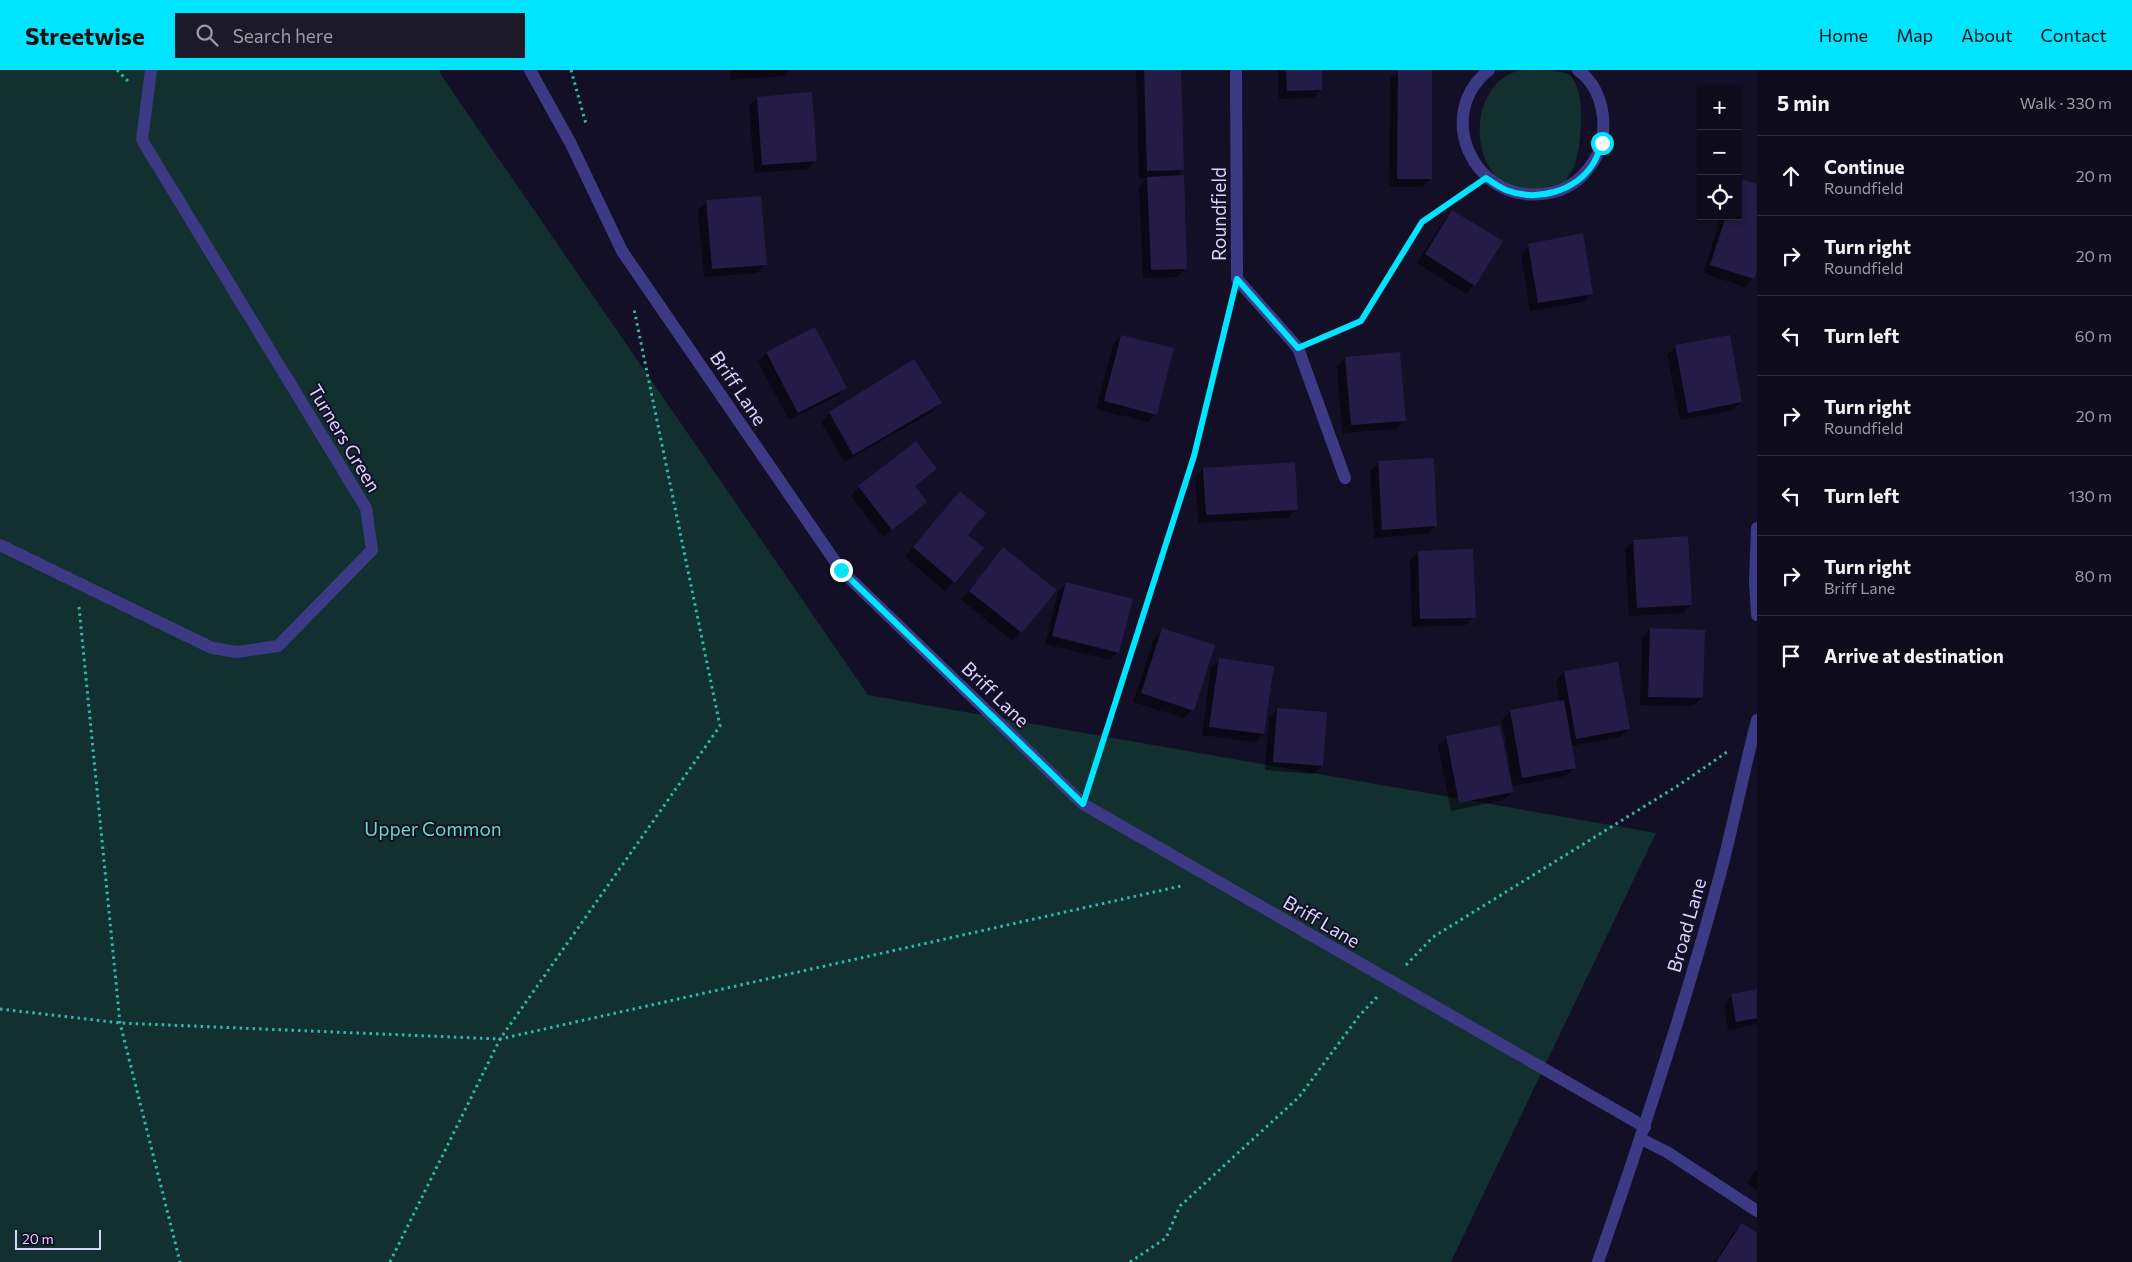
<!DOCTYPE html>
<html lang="en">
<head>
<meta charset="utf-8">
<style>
	:root { --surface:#0e0b1c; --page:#1c1929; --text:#f1f3f6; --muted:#9b9ba3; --line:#2e2b3b; --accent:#00e5ff }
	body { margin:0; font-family:Commissioner,sans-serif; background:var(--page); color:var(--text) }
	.controls { position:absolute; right:15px; top:15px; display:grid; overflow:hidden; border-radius:0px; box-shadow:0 2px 8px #0003 }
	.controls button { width:45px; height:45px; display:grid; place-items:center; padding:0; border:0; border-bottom:1px solid var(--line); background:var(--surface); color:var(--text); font:25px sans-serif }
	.scale { position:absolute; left:15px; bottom:12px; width:86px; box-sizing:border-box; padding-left:5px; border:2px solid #d9d4ff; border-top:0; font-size:14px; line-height:18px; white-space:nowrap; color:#d9d4ff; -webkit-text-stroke:4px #130f26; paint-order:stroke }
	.stop { position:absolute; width:15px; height:15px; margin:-11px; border:4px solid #00e5ff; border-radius:50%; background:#fff }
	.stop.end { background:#00e5ff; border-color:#fff; box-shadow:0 1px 5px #0008 }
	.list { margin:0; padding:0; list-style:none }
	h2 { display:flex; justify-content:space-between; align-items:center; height:65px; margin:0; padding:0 20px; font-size:21px }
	h2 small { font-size:16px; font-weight:400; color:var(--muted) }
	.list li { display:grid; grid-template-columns:32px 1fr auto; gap:15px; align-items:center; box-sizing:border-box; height:80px; padding:0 20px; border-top:1px solid var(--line) }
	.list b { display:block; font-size:19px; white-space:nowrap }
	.list p { margin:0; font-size:16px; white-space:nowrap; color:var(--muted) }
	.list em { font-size:16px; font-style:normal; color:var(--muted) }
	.icon { flex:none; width:28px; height:28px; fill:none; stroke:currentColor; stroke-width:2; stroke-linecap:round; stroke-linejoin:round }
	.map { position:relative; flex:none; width:1757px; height:1192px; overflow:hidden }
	header { display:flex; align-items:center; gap:30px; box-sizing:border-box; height:70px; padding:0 25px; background:var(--accent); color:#111 }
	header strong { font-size:24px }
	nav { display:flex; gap:28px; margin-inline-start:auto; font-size:18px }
	.search { width:350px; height:45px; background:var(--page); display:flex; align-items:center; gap:12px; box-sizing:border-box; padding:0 18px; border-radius:0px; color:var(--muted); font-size:19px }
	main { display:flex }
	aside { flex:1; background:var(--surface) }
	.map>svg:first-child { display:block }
</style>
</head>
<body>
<header>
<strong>Streetwise</strong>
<div class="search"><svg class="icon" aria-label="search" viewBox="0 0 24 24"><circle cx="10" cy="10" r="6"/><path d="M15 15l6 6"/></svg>Search here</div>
<nav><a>Home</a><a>Map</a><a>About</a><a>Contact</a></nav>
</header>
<main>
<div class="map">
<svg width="1757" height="1192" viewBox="0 0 1757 1192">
	<rect width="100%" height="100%" fill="#130f26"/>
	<!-- green -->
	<g fill="#12302f">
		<polygon points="0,0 440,0 441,5 868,625 1656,763 1451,1192 0,1192"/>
		<path d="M1523,0C1536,0 1554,0 1566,3C1588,14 1581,71 1576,91C1574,98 1569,105 1565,112C1556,116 1543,123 1533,123C1528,123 1522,120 1518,118C1513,117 1508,115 1504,113C1465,86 1474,7 1523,0Z"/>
	</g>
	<!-- shadow -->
	<g fill="#0007">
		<polygon points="731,0 790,0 785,6 731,10"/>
		<polygon points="1136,0 1179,0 1183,99 1175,107 1186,198 1177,207 1143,208 1139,117 1147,108 1139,109"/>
		<polygon points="1278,0 1321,0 1321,20 1313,28 1279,29"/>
		<polygon points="1398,1 1430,109 1422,117 1389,117 1390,9"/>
		<polygon points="758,28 816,90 808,99 754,103 749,36"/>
		<polygon points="1739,109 1757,115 1757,197 1753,208 1745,217 1703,203 1721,146 1738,146"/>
		<polygon points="707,132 765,194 757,203 704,207 698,140"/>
		<polygon points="1453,141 1474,215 1466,224 1417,193 1444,150"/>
		<polygon points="1529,176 1591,224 1583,232 1530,241 1521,184"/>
		<polygon points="1121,266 1156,344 1148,352 1096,339 1113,274"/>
		<polygon points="1676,276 1741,332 1733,340 1680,350 1667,285"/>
		<polygon points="767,283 845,318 837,326 789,350 758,292"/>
		<polygon points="1345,288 1404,350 1396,359 1342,363 1337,296"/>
		<polygon points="914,290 941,333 932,342 844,392 821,352 830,343"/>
		<polygon points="1379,393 1436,456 1428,464 1374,468 1370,401"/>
		<polygon points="936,399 914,417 926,432 883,467 851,426 859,417"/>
		<polygon points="1203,399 1296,439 1288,448 1198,453 1195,408"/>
		<polygon points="952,431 966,465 982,479 945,521 905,487"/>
		<polygon points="1633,471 1691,535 1683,543 1629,546 1625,479"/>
		<polygon points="1003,479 1055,520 1013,571 961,530"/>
		<polygon points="1419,482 1474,547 1466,555 1412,557 1410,490"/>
		<polygon points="1066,514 1118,582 1110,590 1045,574 1058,522"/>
		<polygon points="1163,559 1192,640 1184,648 1133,632 1154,568"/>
		<polygon points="1650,559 1702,628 1693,636 1640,635 1642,568"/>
		<polygon points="1219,590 1263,664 1255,672 1202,665 1211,598"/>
		<polygon points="1617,593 1628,659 1620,667 1571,676 1574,698 1566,706 1513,716 1502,650 1510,641 1560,633 1556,611 1564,602"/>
		<polygon points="1277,639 1322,696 1313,704 1265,700 1269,648"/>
		<polygon points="1447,667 1512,722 1504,730 1451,741 1438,676"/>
		<polygon points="1757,920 1757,954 1728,960 1724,934 1732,925"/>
		<polygon points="1757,1099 1757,1121 1747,1113"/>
		<polygon points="1742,1155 1757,1164 1757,1192 1715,1192 1733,1163"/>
	</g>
	<!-- building -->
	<g fill="#241b47">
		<polygon points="1144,0 1181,0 1184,100 1147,101"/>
		<polygon points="1286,0 1322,0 1322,20 1287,21"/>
		<polygon points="1398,0 1432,0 1432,109 1397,109"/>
		<polygon points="812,22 817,91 762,95 757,27"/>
		<polygon points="1184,105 1187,199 1151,200 1147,107"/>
		<polygon points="1739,108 1757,114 1757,201 1754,209 1710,195 1726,146 1738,146"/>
		<polygon points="761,126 767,195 712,199 706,130"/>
		<polygon points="1452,140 1503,171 1475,216 1425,184"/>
		<polygon points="1583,163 1593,224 1538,233 1528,174"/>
		<polygon points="815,257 847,318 798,343 766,282"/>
		<polygon points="1121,265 1174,278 1157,345 1104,331"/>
		<polygon points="1730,265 1742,332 1688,343 1675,275"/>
		<polygon points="1400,282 1406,351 1351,355 1345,287"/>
		<polygon points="914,289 942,333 853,385 829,342"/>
		<polygon points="916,371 937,399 915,416 927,432 892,460 858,416"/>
		<polygon points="1434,388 1437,456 1382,460 1378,391"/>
		<polygon points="1295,392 1298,440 1206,445 1203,398"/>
		<polygon points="960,421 986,443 968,465 984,478 955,513 913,477"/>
		<polygon points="1688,466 1692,535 1637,538 1633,470"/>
		<polygon points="1003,477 1057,520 1022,563 969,521"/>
		<polygon points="1473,479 1476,548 1420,549 1418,481"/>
		<polygon points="1066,512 1133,529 1119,583 1052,566"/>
		<polygon points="1162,558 1215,575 1194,641 1141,623"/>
		<polygon points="1650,558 1705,560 1703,628 1648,627"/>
		<polygon points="1219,588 1274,596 1264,664 1209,657"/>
		<polygon points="1618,592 1630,659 1576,669 1564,601"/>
		<polygon points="1564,630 1576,698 1522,708 1510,640"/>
		<polygon points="1277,638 1327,642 1323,696 1273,692"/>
		<polygon points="1500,655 1513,722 1459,733 1446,666"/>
		<polygon points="1757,919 1757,948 1736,952 1731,924"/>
		<polygon points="1742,1153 1757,1163 1757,1192 1716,1192"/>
	</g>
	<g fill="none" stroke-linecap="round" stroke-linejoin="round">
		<!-- path -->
		<g stroke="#2fb8b0" stroke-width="3" stroke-dasharray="2.5 4" stroke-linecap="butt">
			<polyline points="117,0 128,11"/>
			<polyline points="571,0 586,54"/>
			<polyline points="1317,270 1361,251 1422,152 1471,118"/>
			<polyline points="79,537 120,953 180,1192"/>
			<polyline points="1090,712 1194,386 1231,234"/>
			<polyline points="1406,895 1433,867 1679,715 1727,682"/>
			<polyline points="0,939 120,953 500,969 1181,816"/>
			<polyline points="390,1192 500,969 720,656 634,239"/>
			<polyline points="1130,1192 1166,1168 1180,1136 1299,1027 1359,946 1377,927"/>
		</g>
		<!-- minor -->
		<g stroke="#3d3a85" stroke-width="12">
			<polyline points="530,0 571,74 622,181 841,500 1083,734 1645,1057"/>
			<polyline points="1236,0 1237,209 1298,278 1345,408"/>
			<path d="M1489,0C1434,43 1472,131 1541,124C1556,123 1571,117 1582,106C1593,94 1602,81 1603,63C1605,40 1598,14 1578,0"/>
			<polyline points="0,475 212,578 237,582 278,576 372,480 366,438 142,70 151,0"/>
		</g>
		<!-- tertiary -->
		<g stroke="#3d3a85" stroke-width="12">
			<polyline points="1757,458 1755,512 1757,545"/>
			<polyline points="1641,1069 1667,1082 1757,1141"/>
			<path d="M1598,1192C1643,1063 1686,933 1721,801C1734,751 1744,700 1757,650"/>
		</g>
	</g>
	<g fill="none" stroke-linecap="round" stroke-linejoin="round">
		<!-- route -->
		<path stroke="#00e5ff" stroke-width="6" d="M841,500L1083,734L1194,386L1237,209L1298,278L1361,251L1422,152L1486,108C1492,112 1499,117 1506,120C1536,132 1575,122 1593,94C1597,88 1599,80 1602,73"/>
	</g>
	<g text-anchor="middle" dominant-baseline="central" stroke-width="4" stroke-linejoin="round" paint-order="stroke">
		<!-- street labels -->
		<g font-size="19" fill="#d9d4ff" stroke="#130f26">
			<text transform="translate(1218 144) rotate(-90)">Roundfield</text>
			<text transform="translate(739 318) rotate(56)">Briff Lane</text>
			<text transform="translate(345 368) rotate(59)">Turners Green</text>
			<text transform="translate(996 624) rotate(44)">Briff Lane</text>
			<text transform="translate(1322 851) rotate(30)">Briff Lane</text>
			<text transform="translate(1686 855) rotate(-74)">Broad Lane</text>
		</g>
		<!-- park labels -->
		<g font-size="19" fill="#5fe0c0" stroke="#130f26">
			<text x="433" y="758">Upper Common</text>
		</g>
	</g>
</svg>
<div class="controls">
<button>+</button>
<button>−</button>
<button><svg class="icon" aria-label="locate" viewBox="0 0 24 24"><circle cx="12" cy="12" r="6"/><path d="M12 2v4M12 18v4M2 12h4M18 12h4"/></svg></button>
</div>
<div class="scale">20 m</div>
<div class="stop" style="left:1602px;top:73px"></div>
<div class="stop end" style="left:841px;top:500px"></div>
</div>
<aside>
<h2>5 min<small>Walk · 330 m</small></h2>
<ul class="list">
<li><svg class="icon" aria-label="ahead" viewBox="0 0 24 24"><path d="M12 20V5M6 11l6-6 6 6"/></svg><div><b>Continue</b><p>Roundfield</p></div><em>20 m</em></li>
<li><svg class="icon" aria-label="right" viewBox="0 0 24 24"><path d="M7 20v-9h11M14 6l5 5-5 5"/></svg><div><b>Turn right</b><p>Roundfield</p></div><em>20 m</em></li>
<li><svg class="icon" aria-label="left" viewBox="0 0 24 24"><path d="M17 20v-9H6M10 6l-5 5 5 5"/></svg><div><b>Turn left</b></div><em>60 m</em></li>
<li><svg class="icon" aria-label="right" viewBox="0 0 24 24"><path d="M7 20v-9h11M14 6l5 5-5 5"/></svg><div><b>Turn right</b><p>Roundfield</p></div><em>20 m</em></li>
<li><svg class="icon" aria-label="left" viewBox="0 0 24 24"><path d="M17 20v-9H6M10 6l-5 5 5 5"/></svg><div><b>Turn left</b></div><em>130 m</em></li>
<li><svg class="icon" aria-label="right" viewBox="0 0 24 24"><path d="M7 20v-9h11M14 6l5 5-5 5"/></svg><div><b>Turn right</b><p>Briff Lane</p></div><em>80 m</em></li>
<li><svg class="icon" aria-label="arrive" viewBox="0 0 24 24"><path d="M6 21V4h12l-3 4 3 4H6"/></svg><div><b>Arrive at destination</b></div></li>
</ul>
</aside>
</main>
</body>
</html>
